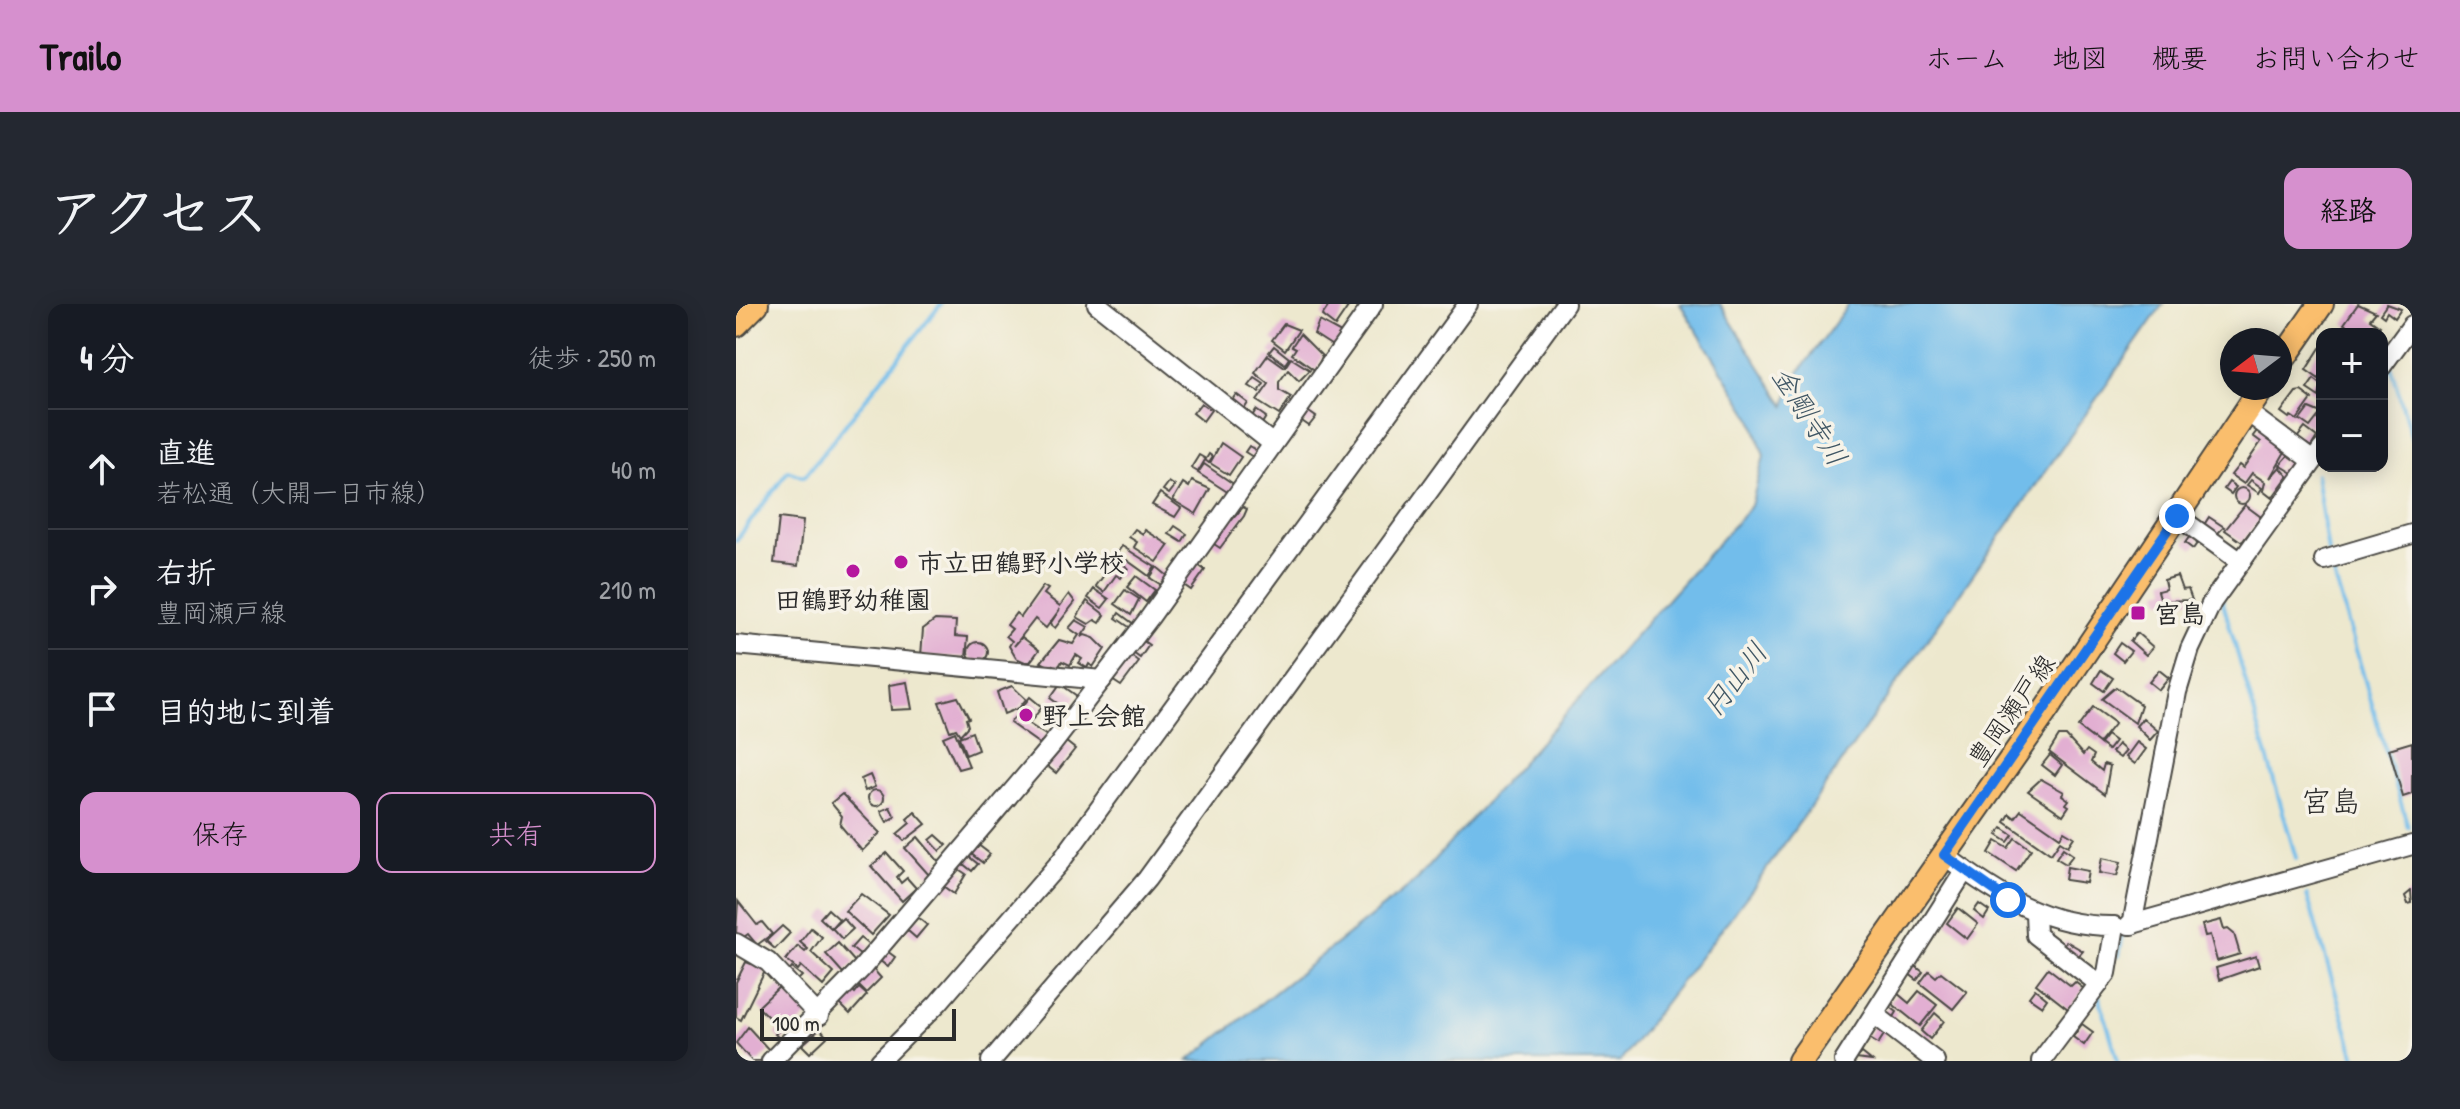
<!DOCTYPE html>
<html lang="ja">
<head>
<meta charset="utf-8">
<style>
	:root { --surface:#171b24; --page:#242831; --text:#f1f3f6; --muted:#9ea1a6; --line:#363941; --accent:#d690ce }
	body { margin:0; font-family:"Patrick Hand","Klee One",sans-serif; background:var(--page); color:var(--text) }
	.controls { position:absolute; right:24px; top:24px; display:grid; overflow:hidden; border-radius:16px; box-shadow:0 4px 20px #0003 }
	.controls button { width:72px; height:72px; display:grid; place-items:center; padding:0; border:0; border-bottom:2px solid var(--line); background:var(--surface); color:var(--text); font:40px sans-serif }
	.compass { position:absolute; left:1484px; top:24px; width:72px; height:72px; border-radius:50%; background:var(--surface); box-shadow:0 4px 20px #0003; rotate:254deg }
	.scale { position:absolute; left:24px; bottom:20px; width:196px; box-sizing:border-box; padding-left:8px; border:4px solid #2b2b2b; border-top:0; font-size:22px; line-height:28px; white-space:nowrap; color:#2b2b2b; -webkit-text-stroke:6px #f7f3e8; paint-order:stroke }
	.stop { position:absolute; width:24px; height:24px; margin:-18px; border:6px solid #1a73e8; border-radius:50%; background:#fff }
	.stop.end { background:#1a73e8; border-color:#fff; box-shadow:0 2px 8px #0008 }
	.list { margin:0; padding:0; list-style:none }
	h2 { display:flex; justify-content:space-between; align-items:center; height:104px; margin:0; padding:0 32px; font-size:34px }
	h2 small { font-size:26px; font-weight:400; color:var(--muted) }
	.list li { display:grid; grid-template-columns:52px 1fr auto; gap:24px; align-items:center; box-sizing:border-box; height:120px; padding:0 32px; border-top:2px solid var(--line) }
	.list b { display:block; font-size:30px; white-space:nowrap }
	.list p { margin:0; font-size:26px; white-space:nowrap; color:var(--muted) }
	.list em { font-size:26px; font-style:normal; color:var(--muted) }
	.actions { display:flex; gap:16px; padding:24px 32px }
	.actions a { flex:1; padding:18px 0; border:2px solid var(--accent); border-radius:16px; text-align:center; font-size:28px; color:var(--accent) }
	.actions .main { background:var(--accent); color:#111 }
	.icon { flex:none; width:44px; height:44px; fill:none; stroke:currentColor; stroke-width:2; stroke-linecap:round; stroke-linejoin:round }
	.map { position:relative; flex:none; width:1676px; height:757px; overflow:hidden; border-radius:16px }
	header { display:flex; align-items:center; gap:48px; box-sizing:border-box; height:112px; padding:0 40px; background:var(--accent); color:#111 }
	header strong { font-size:38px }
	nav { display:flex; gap:44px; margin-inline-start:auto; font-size:28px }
	.intro { display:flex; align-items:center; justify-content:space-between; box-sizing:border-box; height:192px; padding:0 48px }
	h1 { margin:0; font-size:56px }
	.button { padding:20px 36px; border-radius:16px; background:var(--accent); color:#111; font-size:28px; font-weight:700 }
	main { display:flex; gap:48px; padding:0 48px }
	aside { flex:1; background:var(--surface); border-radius:16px; box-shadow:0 4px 20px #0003 }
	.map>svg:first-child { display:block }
</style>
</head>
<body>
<header>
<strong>Trailo</strong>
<nav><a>ホーム</a><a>地図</a><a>概要</a><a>お問い合わせ</a></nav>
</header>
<div class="intro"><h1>アクセス</h1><a class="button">経路</a></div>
<main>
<aside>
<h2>4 分<small>徒歩 · 250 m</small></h2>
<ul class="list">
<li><svg class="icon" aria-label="ahead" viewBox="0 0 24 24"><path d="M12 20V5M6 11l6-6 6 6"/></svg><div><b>直進</b><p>若松通（大開一日市線）</p></div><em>40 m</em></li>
<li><svg class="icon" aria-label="right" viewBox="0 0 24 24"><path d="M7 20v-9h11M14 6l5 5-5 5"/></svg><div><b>右折</b><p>豊岡瀬戸線</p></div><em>210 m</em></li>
<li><svg class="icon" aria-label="arrive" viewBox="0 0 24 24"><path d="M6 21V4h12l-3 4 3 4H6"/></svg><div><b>目的地に到着</b></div></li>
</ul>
<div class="actions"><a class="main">保存</a><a>共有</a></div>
</aside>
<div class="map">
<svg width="1676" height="757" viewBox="0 0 1676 757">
	<rect width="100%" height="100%" fill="#f7f3e8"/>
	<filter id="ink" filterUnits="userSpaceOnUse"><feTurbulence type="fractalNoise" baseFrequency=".0125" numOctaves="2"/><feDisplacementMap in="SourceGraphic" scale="16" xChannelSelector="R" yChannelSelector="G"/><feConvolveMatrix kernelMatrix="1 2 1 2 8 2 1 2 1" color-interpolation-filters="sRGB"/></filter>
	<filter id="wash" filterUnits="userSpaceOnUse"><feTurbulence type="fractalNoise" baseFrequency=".006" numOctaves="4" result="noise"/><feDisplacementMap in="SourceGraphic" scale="32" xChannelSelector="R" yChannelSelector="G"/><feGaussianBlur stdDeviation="1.8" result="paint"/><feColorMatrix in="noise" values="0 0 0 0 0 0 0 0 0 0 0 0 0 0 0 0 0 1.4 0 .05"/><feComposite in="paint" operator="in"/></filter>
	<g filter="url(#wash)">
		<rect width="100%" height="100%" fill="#ede8ce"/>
		<!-- water -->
		<polygon fill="#72bdeb" stroke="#4e748b" stroke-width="2" points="944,0 984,0 1049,102 1055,79 1113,0 1427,0 1018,583 884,757 452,757 680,577 1015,202 1028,152 1016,115"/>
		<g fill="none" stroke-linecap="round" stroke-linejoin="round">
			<!-- stream -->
			<g stroke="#72bdeb" stroke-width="4">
				<polyline points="1655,62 1676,135"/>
				<polyline points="1580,170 1592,248"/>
				<polyline points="0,237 52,167 68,173 205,0"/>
				<polyline points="1595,261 1672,523"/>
				<polyline points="1486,295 1560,554"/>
				<polyline points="1571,591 1620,757"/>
				<polyline points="1383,652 1388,625"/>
				<polyline points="1363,692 1382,757"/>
			</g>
		</g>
		<g id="blocks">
			<!-- building -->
			<g fill="#e2afd2">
				<polygon points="594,0 612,3 599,22 586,12"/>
				<polygon points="1622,0 1640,8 1634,15 1644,22 1639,30 1623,30 1608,20"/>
				<polygon points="1651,0 1665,5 1659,14 1651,8 1648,13 1644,10"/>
				<polygon points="583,17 607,30 598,43 578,30"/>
				<polygon points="548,20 563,26 549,46 536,36"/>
				<polygon points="564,30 586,52 580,67 556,50 560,44 556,42"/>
				<polygon points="538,42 553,54 549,60 533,48"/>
				<polygon points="1584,44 1586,45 1586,77 1570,66"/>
				<polygon points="532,51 549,63 555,54 574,66 563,77 552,66 543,78 543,86 555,93 543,111 521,97 533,80 519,69"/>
				<polygon points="519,74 528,80 523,88 513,82"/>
				<polygon points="1578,75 1586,81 1583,93 1571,85"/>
				<polygon points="1565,87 1576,95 1561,116 1555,112 1553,114 1545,108 1560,88"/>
				<polygon points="500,90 512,99 505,110 493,101"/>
				<polygon points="465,99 475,106 467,117 457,109"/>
				<polygon points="1573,104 1585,109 1574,123 1564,116"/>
				<polygon points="520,106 530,113 525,121 515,114"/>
				<polygon points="570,106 580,113 573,122 563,115"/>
				<polygon points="1524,123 1550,146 1534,174 1544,163 1552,172 1536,194 1527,187 1529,178 1516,169 1508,180 1495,171 1503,161 1507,164 1525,138 1517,132"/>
				<polygon points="1569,124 1581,133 1575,143 1571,140 1567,144 1558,138"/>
				<polygon points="485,139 505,153 493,171 474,159"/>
				<polygon points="513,142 521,147 517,153 509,148"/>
				<polygon points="1556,147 1567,154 1557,169 1544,161"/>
				<polygon points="473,150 477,153 473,159 469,156 462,168 455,164 463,151 470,155"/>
				<polygon points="468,160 499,181 493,189 462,169"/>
				<polygon points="1515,176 1526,184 1523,189 1511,181"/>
				<polygon points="456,177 474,185 460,210 437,196 447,179 453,183"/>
				<polygon points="433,178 439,182 433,190 427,186"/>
				<polygon points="1493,178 1500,183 1495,190 1488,185"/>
				<circle cx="1506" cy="192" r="8"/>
				<polygon points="424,189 445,204 439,213 416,201"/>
				<polygon points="1509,201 1525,213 1506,238 1489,226"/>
				<polygon points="507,203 511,205 508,212 484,244 475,238 493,214 496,216"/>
				<polygon points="1473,213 1488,223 1479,232 1466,224"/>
				<polygon points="43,214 67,217 62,262 38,259"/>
				<polygon points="439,222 451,230 446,238 433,230"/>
				<polygon points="399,225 407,230 409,226 433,241 421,258 398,243 401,238 393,233"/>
				<polygon points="1456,229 1464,235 1457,245 1449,239"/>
				<polygon points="386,242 419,263 413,272 381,249"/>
				<polygon points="380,255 392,264 385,274 380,271 368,288 360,282"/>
				<polygon points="459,259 469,266 455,286 445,279"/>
				<polygon points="421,263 433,273 427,282 414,274"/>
				<polygon points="400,272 419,286 410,298 391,283"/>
				<polygon points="1441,272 1446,286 1452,285 1456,296 1425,297 1422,287 1430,285 1428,276"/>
				<polygon points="307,282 312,285 308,290 324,302 333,290 339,298 319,324 314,320 324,305 310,324 299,315 278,342 286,333 303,346 294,358 289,358 280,354 273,342 276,337 270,332 276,325 271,321 280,309 285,313"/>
				<polygon points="358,285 373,295 366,304 352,294"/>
				<polygon points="389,286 403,295 395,311 379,300"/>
				<polygon points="351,297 369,311 364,319 359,316 353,320 341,313"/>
				<polygon points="383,309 399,321 396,325 380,314"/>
				<polygon points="199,316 220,317 219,332 232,333 230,353 185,352 187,325"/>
				<polygon points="340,316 352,323 345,333 349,331 358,334 369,345 357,363 353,360 351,364 343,359 346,355 340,351 334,361 326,357 322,364 317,361 316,364 305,358 323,336 337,340 343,331 333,324"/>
				<polygon points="1401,329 1417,343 1410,351 1394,337"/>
				<polygon points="406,336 413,341 404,354 397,349"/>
				<circle cx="242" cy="348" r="10"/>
				<polygon points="1384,339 1395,347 1387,357 1377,349"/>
				<polygon points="395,352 403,358 385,382 376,376"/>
				<polygon points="1365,366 1377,374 1368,387 1357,379"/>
				<polygon points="1423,366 1433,374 1423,386 1413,378"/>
				<polygon points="171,378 176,405 155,406 153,381"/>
				<polygon points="324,380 341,392 331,406 314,394"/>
				<polygon points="276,382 290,395 283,404 268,410 261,388"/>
				<polygon points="1380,383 1405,401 1399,419 1366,395"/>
				<polygon points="222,393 233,414 230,415 232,422 224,431 220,425 214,427 203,398"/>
				<polygon points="294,393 306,403 293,420 311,432 305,441 274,419"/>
				<polygon points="1357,403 1379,419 1363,439 1342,423"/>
				<polygon points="1407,414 1422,427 1414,436 1400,422"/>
				<polygon points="219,428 233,462 222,465 207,433"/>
				<polygon points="236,428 242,446 230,451 223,433"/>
				<polygon points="1371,431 1379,437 1372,446 1364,440"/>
				<polygon points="1323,432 1330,432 1347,451 1351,446 1358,451 1355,458 1366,467 1368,460 1374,462 1369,490 1313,448"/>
				<polygon points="329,437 339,445 320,469 310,461"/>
				<polygon points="1401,438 1410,445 1399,460 1390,453"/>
				<polygon points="1676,438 1676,490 1667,493 1653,445"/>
				<polygon points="1382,440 1390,447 1384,454 1376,448"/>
				<polygon points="1314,451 1326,461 1319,471 1306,461"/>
				<polygon points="134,471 139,483 129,487 125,475"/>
				<polygon points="1305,475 1328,488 1326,491 1333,496 1330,500 1333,502 1327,511 1292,487"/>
				<circle cx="140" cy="494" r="8"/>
				<polygon points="106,490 144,529 126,547 104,521 106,512 95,499"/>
				<polygon points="154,503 159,513 151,518 145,507"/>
				<polygon points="1285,506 1324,533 1328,527 1338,533 1332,542 1324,537 1315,550 1269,518 1274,510 1279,514"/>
				<polygon points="179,508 190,520 168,537 161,530 174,519 171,515"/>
				<polygon points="1266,524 1277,531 1272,538 1261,531"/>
				<polygon points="200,531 211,541 204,547 194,536"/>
				<polygon points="182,533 204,559 193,571 169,544"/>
				<polygon points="1279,534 1295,545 1280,567 1253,549 1260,537 1272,544"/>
				<polygon points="241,540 254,550 247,559 234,549"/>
				<polygon points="1327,544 1337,551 1330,560 1320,554"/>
				<polygon points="151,549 167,567 161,573 165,579 171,574 180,584 166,597 135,562"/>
				<polygon points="232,552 242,560 236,567 226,559"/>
				<polygon points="1366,554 1385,558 1381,572 1363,569"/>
				<polygon points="1331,563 1352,567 1350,579 1329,576"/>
				<polygon points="221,564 230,570 218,590 207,582"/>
				<polygon points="1675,587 1676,599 1672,600 1669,592"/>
				<polygon points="125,590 153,611 135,631 109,607"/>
				<polygon points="2,597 21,621 26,618 36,630 21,641 12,630 5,635 0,629"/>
				<polygon points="1243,600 1253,607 1248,615 1238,607"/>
				<polygon points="1222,604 1242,620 1231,635 1211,619"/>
				<polygon points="92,605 103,615 95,624 84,614"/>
				<polygon points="181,613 191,621 180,634 171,626"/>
				<polygon points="107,614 117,625 106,635 96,624"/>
				<polygon points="1485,616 1488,626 1492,625 1498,630 1504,650 1481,657 1474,631 1469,632 1466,621"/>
				<polygon points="46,622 54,629 39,645 30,637"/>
				<polygon points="75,624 86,633 75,648 98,669 87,682 65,662 62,666 50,656 62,642 69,648 72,645 64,638"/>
				<polygon points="124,634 134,642 125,652 115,644"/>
				<polygon points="1330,637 1347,647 1340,655 1325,643"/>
				<polygon points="102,639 119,658 107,669 90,650"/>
				<polygon points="151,647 159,653 152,663 143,656"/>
				<polygon points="1520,652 1523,662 1483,676 1480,664"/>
				<polygon points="17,656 31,663 5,716 0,713 0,678 10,658 15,660"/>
				<polygon points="1178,661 1187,668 1181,676 1172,669"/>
				<polygon points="56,664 66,672 59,679 50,672"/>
				<polygon points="1312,664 1335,682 1339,678 1348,685 1332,705 1300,680"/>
				<polygon points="137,665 145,674 130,689 121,680"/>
				<polygon points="1193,667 1200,673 1205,668 1231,688 1217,705 1184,679"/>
				<polygon points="44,682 72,711 45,737 39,730 44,725 22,703"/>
				<polygon points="123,684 131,691 114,710 104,700 116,686 119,689"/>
				<polygon points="1299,685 1311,695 1306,702 1293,693"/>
				<polygon points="1183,687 1201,701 1184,722 1154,698 1161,689 1173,699"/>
				<polygon points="1153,702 1161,708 1155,718 1146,712"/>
				<polygon points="1199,709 1208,717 1194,735 1185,727"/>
				<polygon points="1141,719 1151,726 1142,740 1131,733"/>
				<polygon points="1346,720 1357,728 1348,741 1337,733"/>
				<polygon points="12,723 34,747 24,757 16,757 0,739"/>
				<polygon points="84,725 91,733 74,749 66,741"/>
				<polygon points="1126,749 1136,757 1120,755"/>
			</g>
		</g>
	</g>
	<g filter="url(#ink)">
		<use href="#blocks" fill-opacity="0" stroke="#484743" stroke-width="2"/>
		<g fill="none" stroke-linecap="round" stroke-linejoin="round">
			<!-- minor casing -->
			<g stroke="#484743" stroke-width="22">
				<g id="minor">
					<polyline points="361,0 537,140"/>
					<polyline points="1646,62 1676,21"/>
					<polyline points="1510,107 1577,157"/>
					<polyline points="1441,212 1505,258"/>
					<polyline points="1588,256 1676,230"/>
					<polyline points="0,341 366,376"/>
					<path d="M1208,551C1261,591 1310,623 1379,622L1371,669L1305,757"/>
					<polyline points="1299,609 1300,631 1363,680"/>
					<polyline points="1393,621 1676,541"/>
					<polyline points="1396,621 1441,388 1454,345 1476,298 1586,145"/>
					<polyline points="0,639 32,658 83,712"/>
					<polyline points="1138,710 1199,757"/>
					<polyline points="35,757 125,665 315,442 414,313 637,0"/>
					<polyline points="144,757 202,699 325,557 732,0"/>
					<polyline points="255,757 411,575 829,0"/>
					<polyline points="1108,757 1229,566"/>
				</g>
			</g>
			<!-- major casing -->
			<g stroke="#484743" stroke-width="28">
				<g id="major">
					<polyline points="0,20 20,0"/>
					<polyline points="1544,59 1585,0"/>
					<polyline points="1064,757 1310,406 1526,84"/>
				</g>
			</g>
			<!-- minor -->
			<use href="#minor" stroke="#fff" stroke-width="18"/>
			<!-- major -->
			<use href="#major" stroke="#fabe6d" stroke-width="24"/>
		</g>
	</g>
	<g fill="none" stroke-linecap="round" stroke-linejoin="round" filter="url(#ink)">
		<!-- route -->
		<polyline stroke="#1a73e8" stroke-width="10" points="1272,596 1208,551 1441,212"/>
	</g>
	<!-- markers -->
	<g fill="#b5179e" stroke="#f7f3e8" stroke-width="3">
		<circle cx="165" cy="258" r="8"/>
		<circle cx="117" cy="267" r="8"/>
		<rect x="1394" y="301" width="16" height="16" rx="4"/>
		<circle cx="290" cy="411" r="8"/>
	</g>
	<g text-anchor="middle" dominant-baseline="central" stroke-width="7" stroke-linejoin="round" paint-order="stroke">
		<!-- poi labels -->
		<g font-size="26" font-weight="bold" fill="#2b2b2b" stroke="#f7f3e8" text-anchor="start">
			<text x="181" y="258">市立田鶴野小学校</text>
			<text x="117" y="295" text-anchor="middle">田鶴野幼稚園</text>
			<text x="1418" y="309">宮島</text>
			<text x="306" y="411">野上会館</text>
		</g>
		<!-- street labels -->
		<g font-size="26" fill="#2b2b2b" stroke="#f7f3e8">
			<text transform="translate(1275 406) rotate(-55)">豊岡瀬戸線</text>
		</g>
		<!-- water labels -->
		<g font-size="28" font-style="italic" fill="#405765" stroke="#f7f3e8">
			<text transform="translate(1074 112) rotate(57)">金剛寺川</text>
			<text transform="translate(999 375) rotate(-52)">円山川</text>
		</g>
		<!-- quarter labels -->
		<g font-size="30" fill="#2b2b2b" stroke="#f7f3e8">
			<text x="1595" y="497">宮島</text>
		</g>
	</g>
</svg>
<div class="controls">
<button>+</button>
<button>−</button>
</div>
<svg class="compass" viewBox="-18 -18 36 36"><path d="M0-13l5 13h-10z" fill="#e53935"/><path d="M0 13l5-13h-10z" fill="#9ea1a6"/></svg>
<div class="scale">100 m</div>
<div class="stop" style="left:1272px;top:596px"></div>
<div class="stop end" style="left:1441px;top:212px"></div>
</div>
</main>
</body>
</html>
